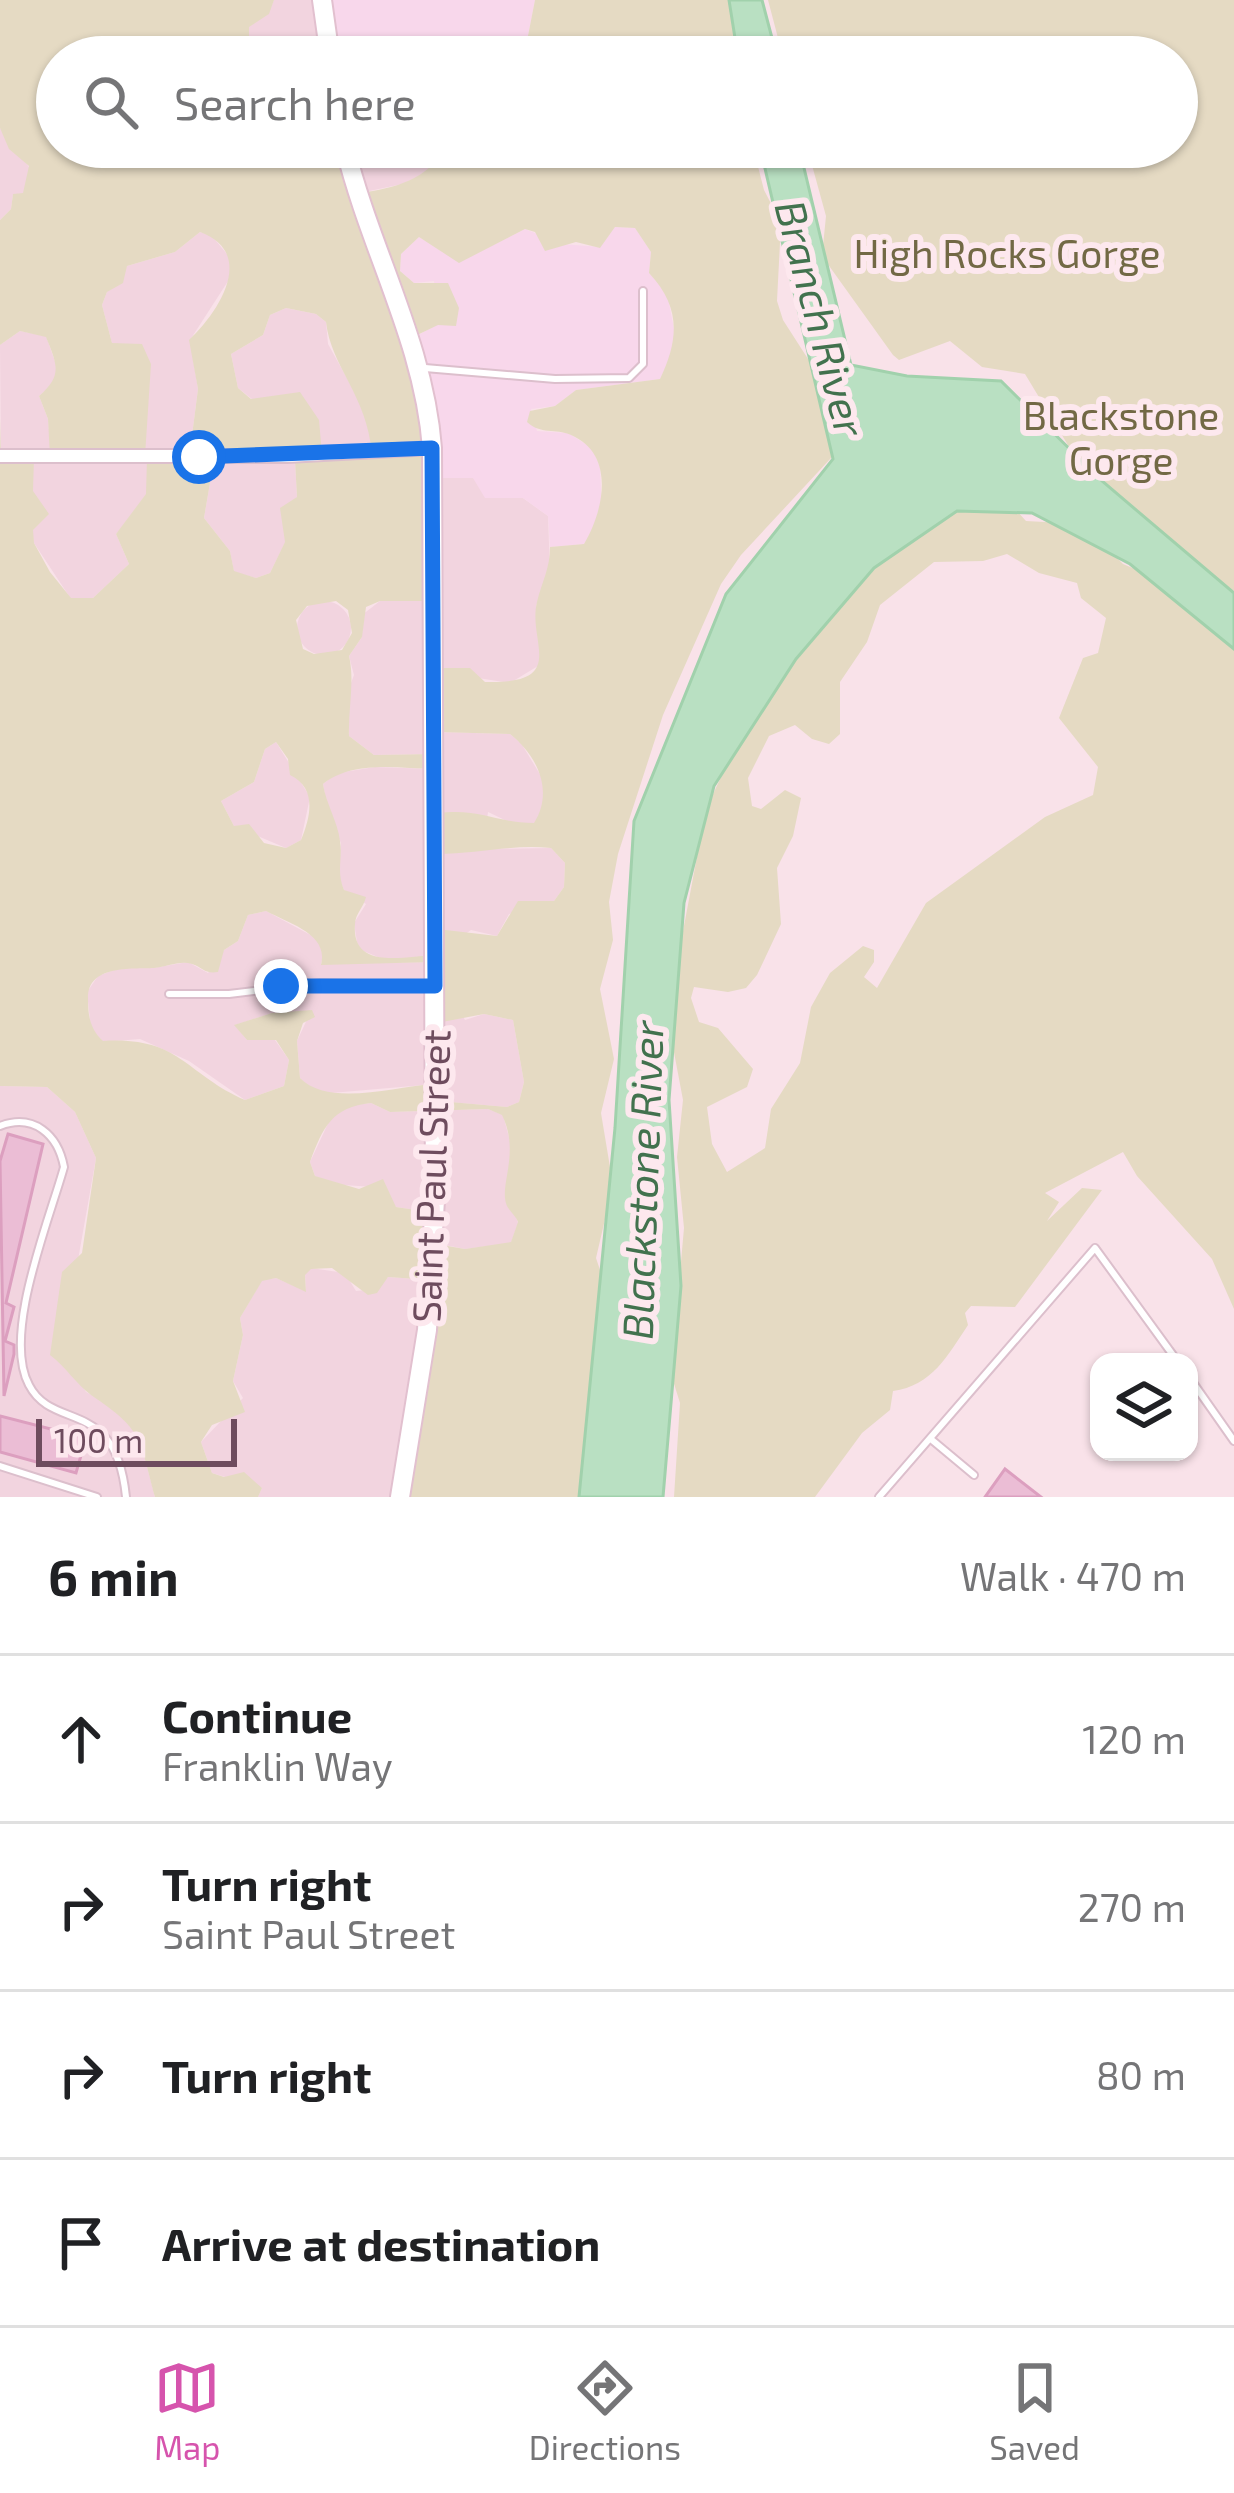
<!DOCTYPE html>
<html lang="en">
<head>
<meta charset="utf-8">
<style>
	:root { --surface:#fff; --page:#f2f2f2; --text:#202124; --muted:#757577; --line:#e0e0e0; --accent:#d654ad }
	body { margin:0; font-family:"Exo 2",sans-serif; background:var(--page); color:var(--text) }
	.controls { position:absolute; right:36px; bottom:36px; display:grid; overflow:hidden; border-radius:24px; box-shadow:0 3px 9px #0004 }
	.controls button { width:108px; height:108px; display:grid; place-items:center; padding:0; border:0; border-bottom:3px solid var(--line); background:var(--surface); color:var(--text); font:60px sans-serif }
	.scale { position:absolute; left:36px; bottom:30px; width:201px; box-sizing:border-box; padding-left:12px; border:6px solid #6e4c5e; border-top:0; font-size:33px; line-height:42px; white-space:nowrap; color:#6e4c5e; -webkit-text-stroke:9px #fde8ee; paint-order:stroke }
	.stop { position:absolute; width:36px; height:36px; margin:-27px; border:9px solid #1a73e8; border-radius:50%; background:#fff }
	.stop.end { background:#1a73e8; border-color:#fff; box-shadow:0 3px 12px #0008 }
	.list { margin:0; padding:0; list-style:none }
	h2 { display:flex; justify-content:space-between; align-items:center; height:156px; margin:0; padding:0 48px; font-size:51px }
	h2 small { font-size:39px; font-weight:400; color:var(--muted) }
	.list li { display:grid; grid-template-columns:78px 1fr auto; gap:36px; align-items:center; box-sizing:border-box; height:168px; padding:0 48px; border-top:3px solid var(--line) }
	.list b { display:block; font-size:45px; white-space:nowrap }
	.list p { margin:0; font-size:39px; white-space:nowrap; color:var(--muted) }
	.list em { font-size:39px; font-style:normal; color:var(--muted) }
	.icon { flex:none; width:66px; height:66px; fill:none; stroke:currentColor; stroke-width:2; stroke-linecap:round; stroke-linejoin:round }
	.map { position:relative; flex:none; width:1234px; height:1497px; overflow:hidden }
	.search { position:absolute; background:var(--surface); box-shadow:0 3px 9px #0004; left:36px; right:36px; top:36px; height:132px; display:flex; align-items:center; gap:30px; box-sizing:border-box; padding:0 42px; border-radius:66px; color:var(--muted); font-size:45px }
	.sheet { height:828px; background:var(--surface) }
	nav { display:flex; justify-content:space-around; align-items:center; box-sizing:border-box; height:168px; border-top:3px solid var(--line); background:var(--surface); font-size:33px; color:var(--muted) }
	nav a { display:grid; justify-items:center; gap:6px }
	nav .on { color:var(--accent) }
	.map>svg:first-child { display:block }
</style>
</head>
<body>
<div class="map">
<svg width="1234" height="1497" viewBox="0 0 1234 1497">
	<rect width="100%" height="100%" fill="#f9e2e9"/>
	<!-- residential -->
	<g fill="#f2d4df">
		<polygon points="274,0 322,0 400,38 400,50 394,57 238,57 249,40 248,27 268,14"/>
		<polygon points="0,128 29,167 29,185 23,194 13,194 11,209 0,220"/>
		<polygon points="349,147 445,147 430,169 407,183 360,193"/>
		<polygon points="200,232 212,236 231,259 232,275 190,340 198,389 190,451 116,534 129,564 93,598 71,599 34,543 1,456 0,345 20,331 46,336 58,370 57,380 39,396 48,419 51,457 124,347 112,343 102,305 107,292 127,266 175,252"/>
		<polygon points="286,308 316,314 326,322 328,344 369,418 373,454 324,456 238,388 231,354 263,335 270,315"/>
		<polygon points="205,458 295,461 297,497 289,508 285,543 270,573 256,578 234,572 230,551 204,518 210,483"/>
		<polygon points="437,478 473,478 523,498 548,516 550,572 536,606 543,653 538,666 510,683 478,678 436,732 510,734 521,743 544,781 543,809 535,823 511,823 488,812 483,849 551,848 565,863 564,887 554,901 509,914 497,936 471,930 433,956 385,960 361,950 357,942 354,923 366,904 344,890 339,878 341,843 329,817 323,784 337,773 375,767 432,769 433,754 374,755 349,736 348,691 354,675 349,656 362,637 362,615 380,601"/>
		<circle cx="324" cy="628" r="27"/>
		<polygon points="276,742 310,797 301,840 286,848 234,826 221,801 254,782 265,749"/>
		<polygon points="266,911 318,939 324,952 321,964 432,962 465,1020 484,1014 513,1020 524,1082 519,1102 507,1107 438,1101 436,1084 331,1093 310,1089 300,1078 297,1041 311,1011 272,1013 235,1025 247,1040 275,1040 289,1060 284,1086 245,1100 189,1061 140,1039 103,1042 91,1029 87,992 98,976 131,964 153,968 188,962 208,973 224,950 238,941 248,915"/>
		<polygon points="0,1086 47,1087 75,1112 96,1158 78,1260 76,1376 86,1392 116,1408 138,1433 155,1497 0,1497"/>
		<polygon points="371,1103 390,1112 488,1109 503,1115 514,1156 506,1185 518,1223 511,1243 465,1249 435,1243 435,1213 396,1207 373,1187 329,1184 315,1176 310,1162 331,1117 344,1106"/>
		<polygon points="311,1268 345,1273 356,1291 376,1289 388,1277 430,1280 402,1497 258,1497 262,1488 212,1473 201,1442 243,1398 233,1381 243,1335 240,1318 262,1280 276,1278 306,1291 305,1274"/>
	</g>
	<!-- commercial -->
	<g fill="#f8d7eb">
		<polygon points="322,0 535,0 526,46 478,56 464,47 437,51 436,57 394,57 399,38 331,51"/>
		<polygon points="615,227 635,228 651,252 649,273 667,292 677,345 660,379 576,390 555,406 531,409 537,431 568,433 592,448 600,467 602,515 584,544 550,547 548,516 523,498 485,498 473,478 437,478 413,338 438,324 434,281 414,283 400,271 401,254 419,237 459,262 525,229 562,244 600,247"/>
	</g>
	<!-- green -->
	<g fill="#e5dac3" fill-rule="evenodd">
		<path d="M0,0H274L269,14L249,27V40L238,57H57V147H349L360,193C395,188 428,180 445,147H753L764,190L781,223L777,301L783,320L835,401L831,458L741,555L721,584L663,715L618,854L609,902L613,940L600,989L614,1059L601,1113L613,1185L596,1258L605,1285L594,1336L602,1376L580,1497H402L430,1280L388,1277L377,1293L368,1295L332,1268L311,1269L305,1275L306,1292L276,1278L262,1281L240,1318L243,1335L233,1381L245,1412L212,1425L201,1442L212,1473L224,1477L244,1472L262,1488L258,1497H155C139,1437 143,1430 91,1395C77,1385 65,1366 50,1355L62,1272L82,1253L96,1158L75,1112L47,1087L0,1086V418L1,456L34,457L33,491L49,514L33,530L34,543L50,572L71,598H93L129,564L116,534L146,494L147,458L190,451L198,389L189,340C219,312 257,253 200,232L175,252L127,266L123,283L107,292L102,305L112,343L142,344L151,364L145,456L50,457L48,419L39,396C63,375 57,365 46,337L20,331L0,345V220L11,209L13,194L23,193L29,166L9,149L0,128ZM615,227L635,228L651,252L649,273C681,307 679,339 660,379L576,390L555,406L530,411L527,422C541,435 555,428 571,435C617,455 603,512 584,544L550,547C550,569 542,581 537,602C527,642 570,684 485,682L470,668H438L436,732L510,734C538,756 554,792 534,823C496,823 482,808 438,813L437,854C477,854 512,844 551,848L565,863L564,887L554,901H518L497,936L437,929L434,955C406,956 351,971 355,924C355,914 364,907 366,897L344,890C336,871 343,858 340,841C338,822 326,804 323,784C353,760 397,768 433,769V754L374,755L349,736C348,709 355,681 349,656L362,637L366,607L380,601H433L422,368L413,337L438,325L456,326L459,308L448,283H414L400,271L401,254L419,237L459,263L525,229L535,232L545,251L576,242L600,248ZM286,308L316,314L326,322C331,367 367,395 372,454H322L319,420L300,392L251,399L238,388L231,354L263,335L270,315ZM205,459L295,461L297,497L280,508L285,542L270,573L256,578L234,571L230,551L204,518L210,483ZM336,601L348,610L352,633L342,650L314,654L303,649L296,620L307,606ZM276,742L288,759L290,775C317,788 311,816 301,840L286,848L264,843L249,824L234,826L221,801L254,782L265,749ZM266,911C290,924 329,934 321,965L434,962L442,1022L484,1014L513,1020L524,1082L519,1102L507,1107L439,1101L432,1084C394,1087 328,1107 300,1078L297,1041L303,1023L315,1017L312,1010L272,1013L234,1025L247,1040H276L289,1060L284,1086L245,1100C185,1074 180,1036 103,1041C90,1029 88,1016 88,998C88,965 131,969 154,968C167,967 180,960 192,964C204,968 204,974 218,972L224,950L238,941L248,915ZM371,1103L390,1112L488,1109L502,1115C521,1154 498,1186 507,1206C510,1212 516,1216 518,1222L511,1242L465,1249L436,1244V1213L396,1207L383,1179L359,1189L315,1176L310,1162C323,1127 332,1107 371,1103Z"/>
		<polygon points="535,0 735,0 735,57 436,57 448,46 478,56 526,46"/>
		<polygon points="768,0 1234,0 1234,591 1188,561 1080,465 1025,374 982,367 950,341 899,360 893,355 822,256 826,216 807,147 1177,147 1177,57 783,57"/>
		<path d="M944,504L1015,509L1026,521L1063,523L1093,534L1123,564L1161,580L1234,645V1309L1212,1259L1137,1176L1123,1152L1045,1193L1059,1202L1047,1221L1082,1188L1102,1190L1015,1307L971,1306L965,1313L968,1325C948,1355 932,1386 893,1391L890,1410L862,1433L815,1497H674L680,1403L671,1374L684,1228L677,1157L683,1100L673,1047L677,963L706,809L736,745L783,671L863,571ZM1007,554L1039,573L1077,583L1081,598L1106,618L1098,653L1083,658L1059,718L1098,767L1093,795L1045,817L926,903L877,988L864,977L874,962V950L863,946L830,973L811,1007L800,1063L771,1109L765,1148L727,1172L712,1144L707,1107L747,1087L753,1069L718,1028L699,1022L691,998L694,987L728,992L746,988L757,975L781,924L777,868L793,836L801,798L785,790L761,809L752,806L748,778L769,736L795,725L812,739L829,744L840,734V682L867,642L880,605L934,562L983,561Z"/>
	</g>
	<!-- water -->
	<g fill="#b9e0c2" stroke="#a1d1ac" stroke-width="3">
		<polygon points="729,0 762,0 777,57 738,57"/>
		<polygon points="760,147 799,147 851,365 907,376 1001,381 1102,481 1234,593 1234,649 1130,564 1032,513 957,511 874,568 796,659 714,786 684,903 669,1100 681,1286 663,1497 579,1497 615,1128 634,821 726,594 833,459"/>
	</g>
	<!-- building -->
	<g fill="#ebbdd5" stroke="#dc9fbf" stroke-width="3">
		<polygon points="8,1134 43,1144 6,1303 14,1307 5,1341 14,1345 14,1354 4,1396 0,1161"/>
		<polygon points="0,1416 86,1438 76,1473 0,1452"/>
		<polygon points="1005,1469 1041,1497 985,1497"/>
	</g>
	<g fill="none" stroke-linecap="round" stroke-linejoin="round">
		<!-- service casing -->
		<g stroke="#dcbfcc" stroke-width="10">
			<g id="service">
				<polyline points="425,368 555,379 629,378 643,364 643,291"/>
				<polyline points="169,994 229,994 320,983 431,986"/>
				<path d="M0,1126C34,1113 58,1135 64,1167C49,1221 2,1335 29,1385C53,1432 116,1396 126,1497"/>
				<polyline points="1189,1377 1234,1441"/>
				<polyline points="932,1440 974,1475"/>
				<polyline points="0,1466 97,1497"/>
				<polyline points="879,1497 1095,1248 1178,1362"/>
			</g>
		</g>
		<!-- minor casing -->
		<g stroke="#dcbfcc" stroke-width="16">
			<polyline id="minor" points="0,456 287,456 432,448"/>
		</g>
		<!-- secondary casing -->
		<g stroke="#e2c0cf" stroke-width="22">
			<g id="secondary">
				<polyline points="322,0 330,57"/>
				<path d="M345,147C370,250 424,342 432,448L435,1200L427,1330L400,1497"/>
			</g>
		</g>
		<!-- service -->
		<use href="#service" stroke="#fff" stroke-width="6"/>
		<!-- minor -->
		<use href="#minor" stroke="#fff" stroke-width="12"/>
		<!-- secondary -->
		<use href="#secondary" stroke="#fff" stroke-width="18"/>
	</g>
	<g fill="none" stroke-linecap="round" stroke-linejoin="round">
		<!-- route -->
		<polyline stroke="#1a73e8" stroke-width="15" points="199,457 432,448 435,986 281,986"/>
	</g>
	<g text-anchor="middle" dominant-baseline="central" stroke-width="12" stroke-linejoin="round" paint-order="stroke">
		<!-- park labels -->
		<g font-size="39" fill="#726945" stroke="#fde8ee">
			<text x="1007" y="252">High Rocks Gorge</text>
			<text x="1121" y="414">Blackstone<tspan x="1121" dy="45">Gorge</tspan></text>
		</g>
		<!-- street labels -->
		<g font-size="39" fill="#6e4c5e" stroke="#fde8ee">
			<text transform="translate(430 1176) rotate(-88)">Saint Paul Street</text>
		</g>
		<!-- water labels -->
		<g font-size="42" font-style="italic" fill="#42724e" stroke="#fde8ee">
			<text transform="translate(822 318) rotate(75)">Branch River</text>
			<text transform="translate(641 1180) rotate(-88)">Blackstone River</text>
		</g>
	</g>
</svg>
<div class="controls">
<button><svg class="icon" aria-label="layers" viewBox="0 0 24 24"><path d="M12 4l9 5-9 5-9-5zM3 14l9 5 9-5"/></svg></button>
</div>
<div class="scale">100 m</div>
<div class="stop" style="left:199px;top:457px"></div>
<div class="stop end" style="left:281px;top:986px"></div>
<div class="search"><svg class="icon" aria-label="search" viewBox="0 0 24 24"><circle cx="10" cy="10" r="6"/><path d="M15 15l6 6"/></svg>Search here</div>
</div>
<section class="sheet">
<h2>6 min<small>Walk · 470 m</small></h2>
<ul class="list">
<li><svg class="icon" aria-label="ahead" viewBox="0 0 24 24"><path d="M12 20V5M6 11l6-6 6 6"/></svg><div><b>Continue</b><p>Franklin Way</p></div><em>120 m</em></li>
<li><svg class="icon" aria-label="right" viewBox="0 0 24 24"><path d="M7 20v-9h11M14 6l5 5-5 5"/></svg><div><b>Turn right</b><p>Saint Paul Street</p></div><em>270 m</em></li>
<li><svg class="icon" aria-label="right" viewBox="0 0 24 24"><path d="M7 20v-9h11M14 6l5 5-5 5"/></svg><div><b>Turn right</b></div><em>80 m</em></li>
<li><svg class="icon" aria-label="arrive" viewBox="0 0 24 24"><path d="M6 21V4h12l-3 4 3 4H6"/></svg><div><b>Arrive at destination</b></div></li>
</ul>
</section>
<nav>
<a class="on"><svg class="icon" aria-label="map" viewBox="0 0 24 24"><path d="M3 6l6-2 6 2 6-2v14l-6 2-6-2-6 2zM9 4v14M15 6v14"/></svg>Map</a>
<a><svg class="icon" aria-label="directions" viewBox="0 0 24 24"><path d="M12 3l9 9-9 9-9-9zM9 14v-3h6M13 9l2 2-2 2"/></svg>Directions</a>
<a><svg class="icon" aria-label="saved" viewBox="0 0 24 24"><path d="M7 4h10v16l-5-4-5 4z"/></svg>Saved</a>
</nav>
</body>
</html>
